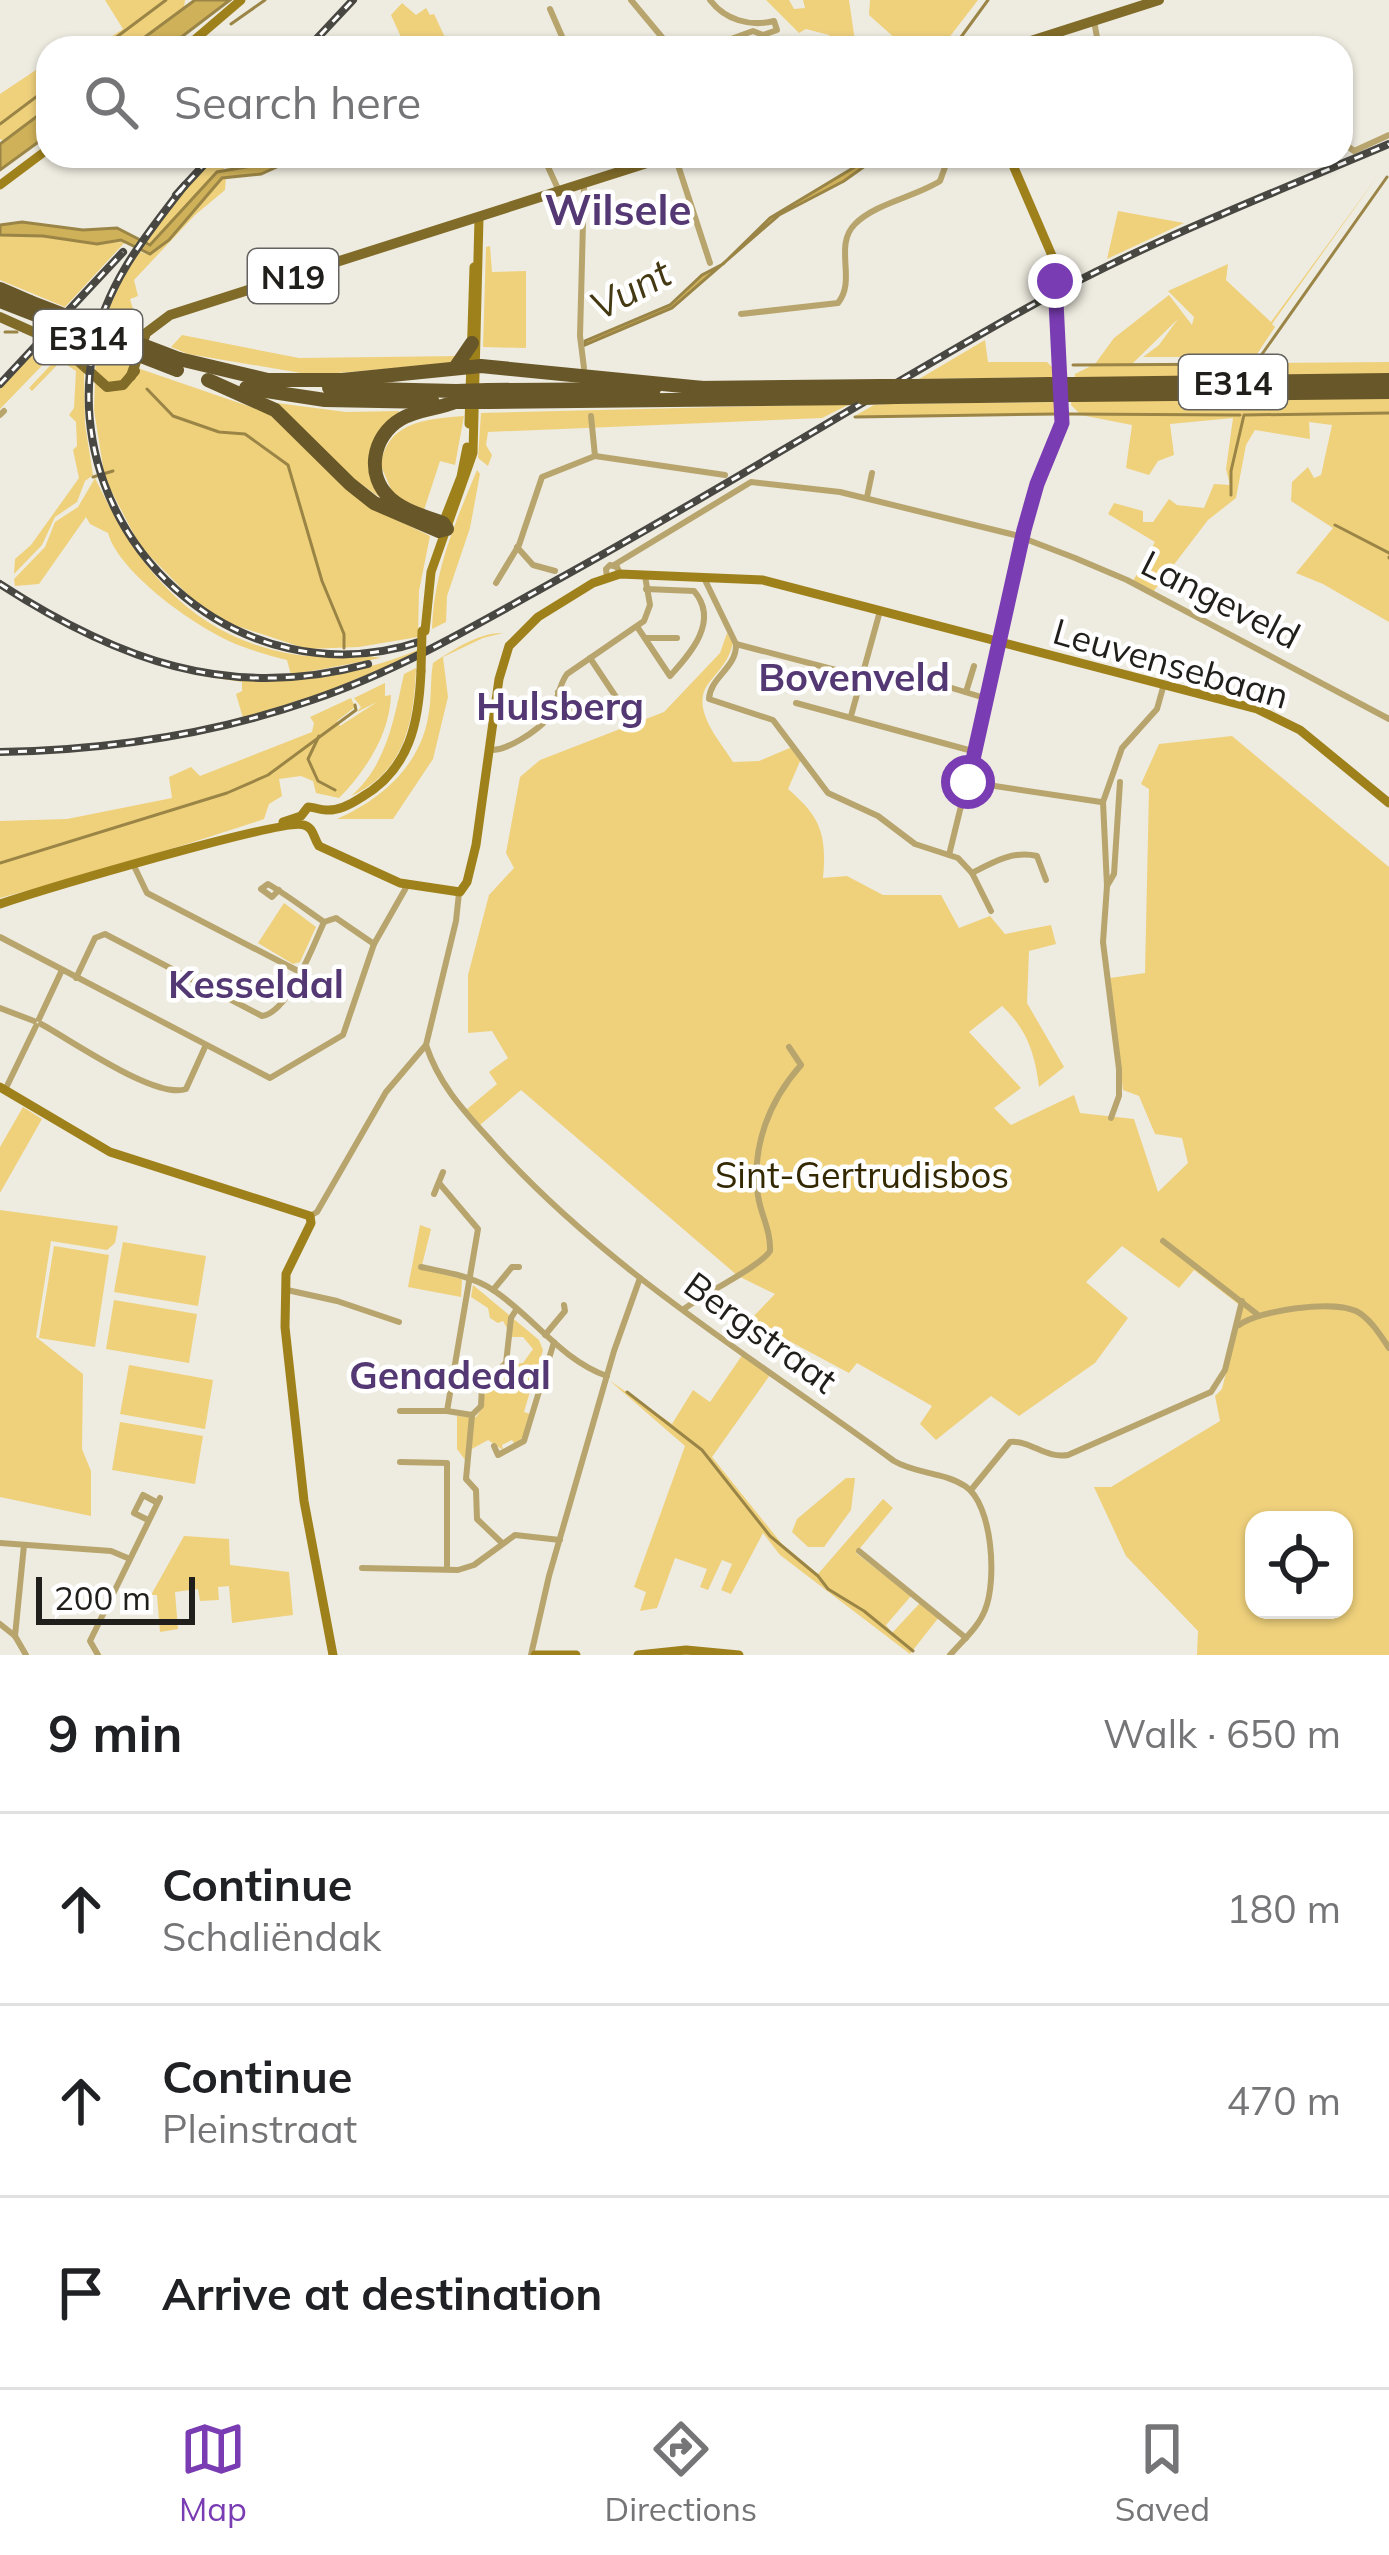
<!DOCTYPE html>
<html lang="en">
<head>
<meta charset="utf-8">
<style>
	:root { --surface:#fff; --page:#f2f2f2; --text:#202124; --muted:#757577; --line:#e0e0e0; --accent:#793cb2 }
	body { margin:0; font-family:Mulish,sans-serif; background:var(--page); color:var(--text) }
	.controls { position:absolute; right:36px; bottom:36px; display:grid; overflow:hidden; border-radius:24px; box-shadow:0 3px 9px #0004 }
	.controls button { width:108px; height:108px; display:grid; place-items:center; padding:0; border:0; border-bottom:3px solid var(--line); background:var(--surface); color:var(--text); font:60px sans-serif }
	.scale { position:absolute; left:36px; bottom:30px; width:159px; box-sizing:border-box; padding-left:12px; border:6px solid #201f1b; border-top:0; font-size:33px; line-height:42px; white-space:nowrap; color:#201f1b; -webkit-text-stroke:9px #fff; paint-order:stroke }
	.stop { position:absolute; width:36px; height:36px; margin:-27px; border:9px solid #793cb2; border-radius:50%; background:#fff }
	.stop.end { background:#793cb2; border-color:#fff; box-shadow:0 3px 12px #0008 }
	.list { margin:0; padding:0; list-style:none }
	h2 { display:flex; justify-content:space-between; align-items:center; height:156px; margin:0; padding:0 48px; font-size:51px }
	h2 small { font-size:39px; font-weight:400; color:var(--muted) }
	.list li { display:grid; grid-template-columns:78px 1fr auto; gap:36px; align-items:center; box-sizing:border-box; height:192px; padding:0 48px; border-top:3px solid var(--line) }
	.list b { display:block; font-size:45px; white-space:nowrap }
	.list p { margin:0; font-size:39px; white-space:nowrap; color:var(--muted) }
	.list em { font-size:39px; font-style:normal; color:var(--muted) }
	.icon { flex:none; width:66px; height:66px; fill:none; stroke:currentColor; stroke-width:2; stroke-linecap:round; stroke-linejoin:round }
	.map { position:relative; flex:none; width:1389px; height:1655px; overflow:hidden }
	.search { position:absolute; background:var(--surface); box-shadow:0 3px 9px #0004; left:36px; right:36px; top:36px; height:132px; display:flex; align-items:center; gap:30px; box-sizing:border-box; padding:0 42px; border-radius:36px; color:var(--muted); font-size:45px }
	.sheet { height:732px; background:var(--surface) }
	nav { display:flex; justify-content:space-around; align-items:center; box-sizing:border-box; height:168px; border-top:3px solid var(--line); background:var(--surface); font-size:33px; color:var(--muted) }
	nav a { display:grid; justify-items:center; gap:6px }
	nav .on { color:var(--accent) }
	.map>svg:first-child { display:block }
</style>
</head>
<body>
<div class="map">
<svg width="1389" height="1655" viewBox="0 0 1389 1655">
	<rect width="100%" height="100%" fill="#eeebe0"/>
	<!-- green -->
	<g fill="#efd17c" fill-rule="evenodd">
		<polygon points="105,0 185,0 184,8 130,48 69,48 109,38 123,29"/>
		<polygon points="766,0 789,0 794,9 805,8 803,0 849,0 856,48 836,48 829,35 806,29 799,33"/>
		<polygon points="870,0 978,0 941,48 906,48 869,15"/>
		<polygon points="402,3 416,15 426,8 430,15 434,14 450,48 406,48 391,15"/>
		<polygon points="48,62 48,108 4,141 0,139 0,94"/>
		<polygon points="214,156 245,156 248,162 243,165 281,156 258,165 226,170 229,165 223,165 224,170 211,178 158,240 150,245 144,243 183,190"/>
		<polygon points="1379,174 1272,324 1275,327 1255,357 1143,357 1159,345 1178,319 1132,364 1389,362 1389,622 1323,584 1296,573 1333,528 1291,501 1292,482 1308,467 1314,478 1321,475 1332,425 1309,422 1310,439 1255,430 1246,445 1236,498 1208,520 1153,592 1133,581 1155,542 1108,514 1114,503 1143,511 1143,522 1153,522 1169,499 1177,505 1204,508 1214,484 1230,485 1226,469 1233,418 1170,424 1174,455 1158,461 1149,475 1126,468 1132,425 1081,415 1071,405 1075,374 1095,364 1114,338 1169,295 1192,325 1194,317 1168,291 1228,264 1226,280 1271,322"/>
		<polygon points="226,177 225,190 195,215 134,280 138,296 130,299 137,323 113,327 114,311 110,326 102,323 133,257 138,251 146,254 158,250 216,183"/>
		<polygon points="1118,211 1184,223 1107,259"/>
		<polygon points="0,235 43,236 86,243 125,242 65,307 0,280"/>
		<polygon points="490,246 492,272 526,271 526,348 483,347 486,247"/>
		<polygon points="182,335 299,358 460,356 456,363 313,375 188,354 171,347"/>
		<polygon points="985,340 988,362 1047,362 1053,368 1054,377 919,379"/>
		<polygon points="43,342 58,349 0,409 0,389"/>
		<polygon points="96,349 117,357 117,361 268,413 371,507 430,536 419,591 418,637 359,647 307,649 228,623 198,605 140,546 105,479 94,410"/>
		<polygon points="63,352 84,371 85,424 93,475 85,481 77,502 55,517 42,545 14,574 15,559 31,545 79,478 73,450 77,446 76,422 69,415 74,408 76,371 61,361 32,391 29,388"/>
		<polygon points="1058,402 1059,411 1052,414 853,417 874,405 887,404"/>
		<path d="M277,403L346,412L399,411C388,447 354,455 382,499L343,471Z"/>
		<polygon points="850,404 822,418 488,432 486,445 492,455 488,466 478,458 481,413"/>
		<path d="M464,416L455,465L440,461L424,510L394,496L381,466C386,421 428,419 464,416Z"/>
		<path d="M477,470L480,474L470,528L447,596L446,622L432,629C434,571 455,523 477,470Z"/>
		<path d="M95,478C138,568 192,639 298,655C325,659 358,654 381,658L291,675L287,660C272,656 256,652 241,646C198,630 119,573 108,533L90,524L86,517L39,584L15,586L14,579L45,547L55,522L78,507Z"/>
		<path d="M503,633L483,638L443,657L448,697L433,759L393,819H337C380,800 419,767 428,718C432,699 430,679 433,663C453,650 479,632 503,633Z"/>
		<path d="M727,633L733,643C729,661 719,670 708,684C690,709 720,741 733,762L759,761L792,747L801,759L788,789C821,817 827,835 823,878L847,876L883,895H941L959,928L990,916L1005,934L1051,925L1056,944L1029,951L1027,1003L1064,1067L1039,1087C1035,1054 1027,1029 1002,1006L969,1032L1021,1088L994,1108L1011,1125L1074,1095L1080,1113L1134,1119L1158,1192L1188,1163L1182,1138L1155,1134L1139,1096L1123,1090L1110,978L1145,973L1149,789L1141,784L1159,744L1232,736L1389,867V1655H1197L1198,1631L1126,1556L1094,1487H1111L1220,1421L1215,1396L1222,1389L1242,1307L1194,1270L1179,1288L1122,1246L1086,1282L1128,1318L1095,1363L1019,1416L991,1396L936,1440L920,1424L932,1406L857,1363L849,1373L750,1320L775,1294L738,1276L521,1090L480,1125L466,1110L497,1084L489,1072L508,1058L492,1031L468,1033V975L489,895L514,868L506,853L520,777L540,760L664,712L720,653ZM1254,1520H1344V1610H1254Z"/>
		<path d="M417,650V654L306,700L243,718L236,694L242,691V682L202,676C277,683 347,680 417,650Z"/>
		<path d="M416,668C414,721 405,772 351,796C387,765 394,718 404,674Z"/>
		<path d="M385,683V696L391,695C390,734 365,772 339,798L316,793L313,781L301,776L279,779L282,796L269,804L264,819C177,848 89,874 0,898V821L67,819L172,798L169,777L191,767L200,776L312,732L314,723L310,717L351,698L355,707L337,721L340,726L377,702L357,712L361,707L354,698Z"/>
		<polygon points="284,903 316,927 300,962 293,964 258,943"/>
		<polygon points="23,1107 42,1119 0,1193 0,1147"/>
		<polygon points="0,1210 118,1226 115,1243 107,1250 51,1241 36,1337 83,1374 82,1449 91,1471 91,1516 0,1497"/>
		<polygon points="420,1225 431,1229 421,1269 462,1279 461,1297 408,1287"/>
		<polygon points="123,1242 206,1256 198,1306 114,1292"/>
		<polygon points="54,1246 109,1255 95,1347 39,1338"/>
		<polygon points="473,1285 539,1340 543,1350 539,1363 544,1365 540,1380 534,1378 524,1412 530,1414 523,1437 515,1445 512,1440 502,1445 503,1450 488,1440 470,1450 466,1461 457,1449 457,1416 476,1417 483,1407 485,1384 508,1365 523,1363 533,1349 523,1337 512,1337 503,1321 498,1323 490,1318 488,1308 471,1297"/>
		<polygon points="114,1300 197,1314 189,1363 106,1349"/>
		<polygon points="743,1354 770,1375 712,1457 782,1544 818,1574 883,1499 893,1508 856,1553 911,1596 886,1625 892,1633 920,1603 939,1617 910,1654 780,1555 763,1533 731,1594 721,1590 732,1564 722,1560 708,1590 700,1587 707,1569 675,1558 657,1608 640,1611 646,1592 634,1587 685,1446 609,1380 672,1424 693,1390 710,1402"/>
		<polygon points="129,1365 213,1380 205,1429 120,1414"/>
		<polygon points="120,1422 203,1436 195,1484 112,1470"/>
		<polygon points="846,1478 855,1478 851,1510 824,1547 808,1547 792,1532 797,1519"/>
		<polygon points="184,1536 229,1539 230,1565 289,1572 293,1615 232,1623 229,1586 218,1587 219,1600 200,1601 198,1589 175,1592 178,1629 160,1632 157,1595 151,1595"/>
	</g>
	<!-- water -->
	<g fill="#cfb159" stroke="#9a8546" stroke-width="3">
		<polygon points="195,0 230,0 167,48 130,48"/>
		<polygon points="48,108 48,135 0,170 0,144"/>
		<polygon points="281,156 301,156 261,174 222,178 169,240 150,254 121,240 97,244 43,236 0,235 0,225 22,222 83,230 117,228 150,245 217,172 258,165"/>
		<polygon points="873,156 879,156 844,181 779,215 672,308 585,345 585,341 670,305 702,275 723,264 770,218"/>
	</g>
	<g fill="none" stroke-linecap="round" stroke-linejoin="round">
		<!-- stream -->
		<g stroke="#9a8546" stroke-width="3">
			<polyline points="231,24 265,0"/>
			<polyline points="102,48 166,0"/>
			<polyline points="953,48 988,0"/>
			<polyline points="0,124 48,88"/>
			<polyline points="5,332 17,332"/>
			<polyline points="1260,357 1387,177"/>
			<polyline points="1073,365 1255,364"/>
			<polyline points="147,389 173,416 219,432 245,434 288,465 322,581 344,634 344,648"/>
			<polyline points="1068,414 1240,415"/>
			<polyline points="855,417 1057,414"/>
			<polyline points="93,477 113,471"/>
			<polyline points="1231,495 1231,471 1244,415 1389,413"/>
			<polyline points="1335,525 1389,553"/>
			<polyline points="1389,557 1389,558"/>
			<polyline points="319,736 308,759 318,781 335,790"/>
			<polyline points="0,863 227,793 268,775 356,710 355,705"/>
			<polyline points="627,1392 702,1450 770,1536 818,1576 828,1589 864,1611 913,1651"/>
		</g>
		<!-- street -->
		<g stroke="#b8a56d" stroke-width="6">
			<polyline points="631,0 671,48"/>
			<polyline points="550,9 567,48"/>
			<polyline points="1094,21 1099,48"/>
			<path d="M706,48L753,31L763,35L777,30L774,21C750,27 725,20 710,0"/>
			<polyline points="1341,141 1354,151 1389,135"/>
			<polyline points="543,156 559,191"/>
			<polyline points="675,156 710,263"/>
			<path d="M741,314L838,303C857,280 833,246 855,224C876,203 915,197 940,181L949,156"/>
			<polyline points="584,368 580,336 584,186"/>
			<polyline points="0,415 4,411"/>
			<polyline points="591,416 595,456"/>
			<polyline points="595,456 725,475"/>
			<polyline points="867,497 872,473"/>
			<polyline points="517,547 533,565 555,571"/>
			<polyline points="614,565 751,482 840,492 1015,535 1075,558 1127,580 1389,719"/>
			<polyline points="607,578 606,569 610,565 617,567 620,574"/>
			<path d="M704,578L736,644C737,668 710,677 709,699L773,720L828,793L878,816L915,844L958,858L972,873L991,911"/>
			<polyline points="496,583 519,545 542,477 595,456"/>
			<path d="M638,628L670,676C690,654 720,621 694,591L646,589"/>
			<polyline points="645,638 677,638"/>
			<polyline points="736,644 863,677"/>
			<polyline points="590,658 616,697"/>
			<polyline points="942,685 988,699"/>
			<polyline points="966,692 974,666"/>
			<polyline points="796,703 976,752"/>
			<polyline points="551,716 570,709 558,692"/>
			<polyline points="851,716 880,611"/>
			<path d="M490,750C507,751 537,731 548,718C558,706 557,687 567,674L644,621L650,605L645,576"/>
			<polyline points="968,782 1101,802"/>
			<polyline points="949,855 1001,643"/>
			<polyline points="134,866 147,893 300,972"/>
			<path d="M972,873C993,862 1014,850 1037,856L1046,880"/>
			<polyline points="1107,886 1114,874 1120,782"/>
			<path d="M279,890L272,897L261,889L268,884C287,895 305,909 324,922L336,918L374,944"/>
			<polyline points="0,937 270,1078 343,1035 374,944 407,886"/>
			<path d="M76,978L95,938L105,934L262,1016C288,1013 313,946 324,922"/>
			<polyline points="0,1008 34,1021"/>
			<polyline points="39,1019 62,970"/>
			<path d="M41,1024C71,1040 156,1100 186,1089L205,1047"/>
			<path d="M426,1045C439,1085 464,1111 492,1142C606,1270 757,1360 894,1461C916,1474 944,1472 965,1486C993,1504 997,1582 985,1610C978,1628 962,1641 950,1655"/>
			<polyline points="5,1090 36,1026"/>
			<polyline points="1111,1118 1119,1096 1119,1069 1103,942 1107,886 1103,802 1122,748 1157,709 1164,684"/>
			<polyline points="439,1183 478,1229 447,1411 472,1415"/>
			<polyline points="434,1194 443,1172"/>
			<polyline points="310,1216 317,1212 386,1092 426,1045 456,921 459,893"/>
			<polyline points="1163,1241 1257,1314"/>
			<path d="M421,1267C445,1272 472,1276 493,1290C533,1316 561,1360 607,1376"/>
			<polyline points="287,1290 337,1301 399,1322"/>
			<polyline points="493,1290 512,1267 519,1267"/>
			<path d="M684,1309C705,1293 761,1266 770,1251C771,1231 761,1215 758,1196C751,1147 769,1101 801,1065L789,1047"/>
			<path d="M1239,1325C1260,1310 1332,1300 1356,1311C1370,1318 1381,1336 1389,1348"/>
			<polyline points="545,1335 565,1311 564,1305"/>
			<polyline points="400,1411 447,1411"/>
			<polyline points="494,1446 498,1455 524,1441 554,1342"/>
			<polyline points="400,1462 447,1463 447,1569"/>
			<path d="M971,1490L1010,1442C1031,1440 1045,1459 1068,1455L1211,1392L1225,1370L1242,1301"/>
			<polyline points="148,1520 134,1513 143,1495 156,1502"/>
			<polyline points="0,1543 111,1551 130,1559"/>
			<polyline points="502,1543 477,1519 476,1490 466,1479 472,1415 481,1406 482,1386 506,1363 511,1318 516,1310"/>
			<polyline points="859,1551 966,1638"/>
			<polyline points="362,1568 458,1570 474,1565 515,1535 560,1540"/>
			<polyline points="0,1624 15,1636 26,1655"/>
			<polyline points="15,1636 24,1545"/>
			<polyline points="98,1655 90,1641 160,1498"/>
			<polyline points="531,1655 549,1576 614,1351 640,1278"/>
		</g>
		<!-- secondary -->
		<g stroke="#9f811b" stroke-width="9">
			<polyline points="185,48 241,0"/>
			<polyline points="0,185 48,149"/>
			<polyline points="469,424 474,267"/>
			<polyline points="441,528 461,477 467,447"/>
			<polyline points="425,631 431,572 473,453 479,218"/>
			<polyline points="998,642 1037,484 1060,431 1063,413 1053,258 1009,156"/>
			<path d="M283,822L301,816L308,807C314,807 320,810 326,810C338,811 353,803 362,797C410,769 419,722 421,671"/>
			<path d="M0,904C39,891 282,818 304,825C314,828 313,837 319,846L400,883L460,892L467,882L476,845L499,679L509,646L538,617L593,583L620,574L763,580L1257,709L1300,730L1389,803"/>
			<polyline points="0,1087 110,1152 310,1216 311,1223 286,1274 285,1327 304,1501 333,1655"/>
			<polyline points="535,1655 576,1655"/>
			<polyline points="638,1655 686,1650 739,1655"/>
		</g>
		<!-- primary -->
		<g stroke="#806b29" stroke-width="10">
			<polyline points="1009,48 1159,0"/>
			<polyline points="0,317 58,343 107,387 123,385 135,371"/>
			<polyline points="131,376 146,333 170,315 669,156"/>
		</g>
		<!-- highway -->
		<g stroke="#685728" stroke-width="14">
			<polyline points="0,289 30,302"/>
			<polyline points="179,359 272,381"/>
			<polyline points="455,368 472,343"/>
			<path d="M208,380L275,410L350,484L374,503L439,531L447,529L443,523C426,517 405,511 391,499C365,476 372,436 401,419C418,409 438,409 455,402"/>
			<polyline points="265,380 342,380 481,366 703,388"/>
			<polyline points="1076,384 1389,380"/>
			<polyline points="912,386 1049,384"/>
			<polyline points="246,388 325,400 433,402"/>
			<polyline points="329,388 456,391"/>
			<polyline points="695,388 881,386"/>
			<polyline points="488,390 654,389"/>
			<polyline points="1076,395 1389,392"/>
			<polyline points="896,397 1050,395"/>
			<polyline points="489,402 863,398"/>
		</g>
		<!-- rail casing -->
		<g stroke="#484741" stroke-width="8">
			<g id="rail">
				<polyline points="308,48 353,0"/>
				<path d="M185,185C145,236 105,285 93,350C59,538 238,703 422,641"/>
				<polyline points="176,195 212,156"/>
				<polyline points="0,384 123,252"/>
				<path d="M0,584C116,659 229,702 368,664"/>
				<path d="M0,752C106,750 211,735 312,700C398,671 476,625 555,581C712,495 863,400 1018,313C1136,246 1264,197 1389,144"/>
			</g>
		</g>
		<!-- rail -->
		<use href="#rail" stroke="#fff" stroke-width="3" stroke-dasharray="9" stroke-linecap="butt"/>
		<!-- secondary-bridge -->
		<polyline stroke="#9f811b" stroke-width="9" points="421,671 422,631"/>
		<!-- highway-bridge -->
		<g stroke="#685728" stroke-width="14">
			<polyline points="0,301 177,370"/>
			<polyline points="30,302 179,359"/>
			<polyline points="1049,384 1076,384"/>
			<polyline points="881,386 912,386"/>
			<polyline points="456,391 488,390"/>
			<polyline points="1050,395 1076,395"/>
			<polyline points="863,398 896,397"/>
			<polyline points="455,402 489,402"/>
		</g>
	</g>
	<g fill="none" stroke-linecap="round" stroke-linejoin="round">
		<!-- route -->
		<polyline stroke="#793cb2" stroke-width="15" points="968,782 1024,530 1037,484 1062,423 1055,281"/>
	</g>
	<g text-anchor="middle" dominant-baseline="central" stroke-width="9" stroke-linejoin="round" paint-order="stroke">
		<!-- shield labels -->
		<g fill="#fff" stroke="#63625f" stroke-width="3">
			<rect x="248" y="249" width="90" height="54" rx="9"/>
			<rect x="34" y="310" width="108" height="54" rx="9"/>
			<rect x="1179" y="355" width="108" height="54" rx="9"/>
		</g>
		<g font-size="33" font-weight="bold" fill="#201f1b">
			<text x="293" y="276">N19</text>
			<text x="88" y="337">E314</text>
			<text x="1233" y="382">E314</text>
		</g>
		<!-- street labels -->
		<g font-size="36" fill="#201f1b" stroke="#fff">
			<text transform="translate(1221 599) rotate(27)">Langeveld</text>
			<text transform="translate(1171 663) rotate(16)">Leuvensebaan</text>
			<text transform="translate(761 1332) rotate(36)">Bergstraat</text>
		</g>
		<!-- park labels -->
		<g font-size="36" fill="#342801" stroke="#fff">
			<text x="862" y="1174">Sint-Gertrudisbos</text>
		</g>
		<!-- water labels -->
		<g font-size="39" font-style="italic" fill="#453913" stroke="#fff">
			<text transform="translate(630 289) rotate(-28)">Vunt</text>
		</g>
		<!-- neighbourhood labels -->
		<g font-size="39" font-weight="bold" fill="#543873" stroke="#fff">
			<text x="854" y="676">Bovenveld</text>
			<text x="560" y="705">Hulsberg</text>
			<text x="256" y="983">Kesseldal</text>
			<text x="450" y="1374">Genadedal</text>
		</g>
		<!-- quarter labels -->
		<g font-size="42" font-weight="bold" fill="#543873" stroke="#fff">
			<text x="618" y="209">Wilsele</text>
		</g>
	</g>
</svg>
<div class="controls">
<button><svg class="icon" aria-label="locate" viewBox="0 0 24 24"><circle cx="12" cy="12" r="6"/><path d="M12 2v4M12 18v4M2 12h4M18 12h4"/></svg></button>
</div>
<div class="scale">200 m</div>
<div class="stop" style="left:968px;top:782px"></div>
<div class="stop end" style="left:1055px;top:281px"></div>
<div class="search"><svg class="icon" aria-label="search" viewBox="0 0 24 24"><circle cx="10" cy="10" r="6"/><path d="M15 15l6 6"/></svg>Search here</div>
</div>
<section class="sheet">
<h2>9 min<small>Walk · 650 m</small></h2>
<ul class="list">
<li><svg class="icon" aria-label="ahead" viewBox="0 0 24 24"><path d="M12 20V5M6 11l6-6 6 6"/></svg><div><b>Continue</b><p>Schaliëndak</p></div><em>180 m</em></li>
<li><svg class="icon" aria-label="ahead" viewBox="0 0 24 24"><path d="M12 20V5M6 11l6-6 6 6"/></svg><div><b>Continue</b><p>Pleinstraat</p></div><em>470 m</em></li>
<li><svg class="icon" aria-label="arrive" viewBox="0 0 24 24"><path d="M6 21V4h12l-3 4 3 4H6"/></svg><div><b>Arrive at destination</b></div></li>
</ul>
</section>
<nav>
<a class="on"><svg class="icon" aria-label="map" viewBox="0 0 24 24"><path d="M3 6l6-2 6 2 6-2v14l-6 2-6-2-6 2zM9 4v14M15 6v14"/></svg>Map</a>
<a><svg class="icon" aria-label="directions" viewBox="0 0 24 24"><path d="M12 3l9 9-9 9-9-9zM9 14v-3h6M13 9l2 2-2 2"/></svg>Directions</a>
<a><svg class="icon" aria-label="saved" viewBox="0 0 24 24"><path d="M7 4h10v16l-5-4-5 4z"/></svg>Saved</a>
</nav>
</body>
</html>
